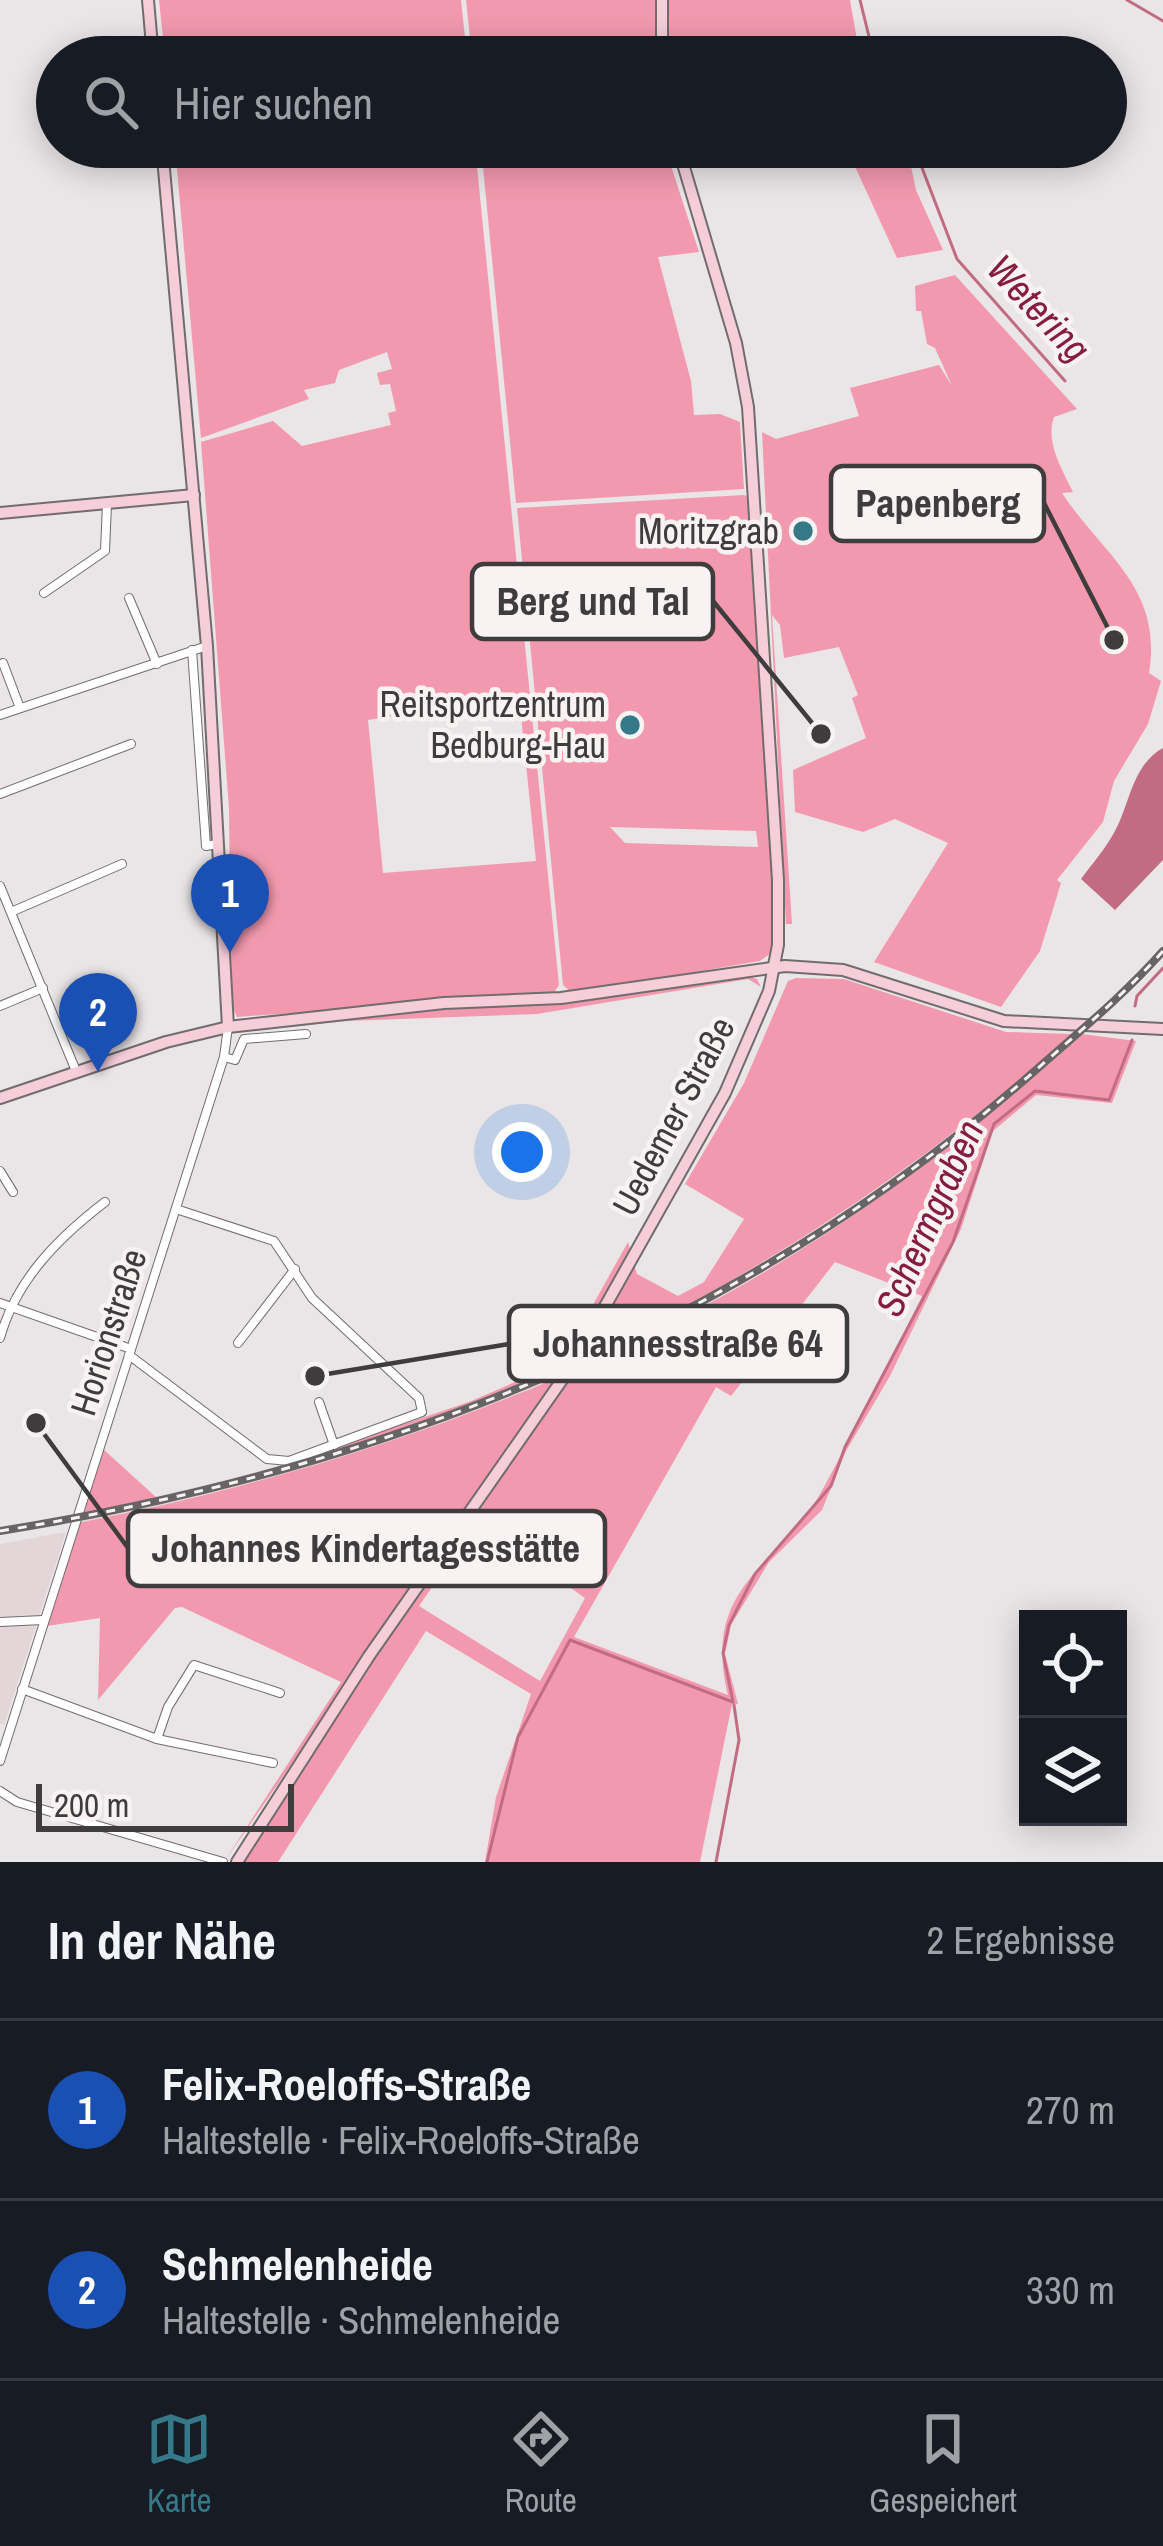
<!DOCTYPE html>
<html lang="de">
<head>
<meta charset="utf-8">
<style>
	:root { --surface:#171b24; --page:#242831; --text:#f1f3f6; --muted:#9ea1a6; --line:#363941; --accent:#357988 }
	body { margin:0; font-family:"Archivo Narrow",sans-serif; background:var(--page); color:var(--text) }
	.controls { position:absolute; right:36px; bottom:36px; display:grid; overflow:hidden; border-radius:0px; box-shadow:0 6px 30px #0003 }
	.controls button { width:108px; height:108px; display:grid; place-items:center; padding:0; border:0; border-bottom:3px solid var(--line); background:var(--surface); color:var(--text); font:60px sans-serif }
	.scale { position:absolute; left:36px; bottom:30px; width:258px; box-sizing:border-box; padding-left:12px; border:6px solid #3e3c3c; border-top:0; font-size:33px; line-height:42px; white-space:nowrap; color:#3e3c3c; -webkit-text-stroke:9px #f8f2f3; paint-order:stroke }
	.you { position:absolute; left:522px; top:1152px; width:42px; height:42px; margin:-30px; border:9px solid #fff; border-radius:50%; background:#1a73e8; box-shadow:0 0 0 18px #1a73e833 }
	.badge { display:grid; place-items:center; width:78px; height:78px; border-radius:50%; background:var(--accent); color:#fff; font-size:39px; font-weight:700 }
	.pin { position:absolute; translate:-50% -99px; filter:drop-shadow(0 3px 6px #0008) }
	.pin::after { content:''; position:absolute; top:63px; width:42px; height:36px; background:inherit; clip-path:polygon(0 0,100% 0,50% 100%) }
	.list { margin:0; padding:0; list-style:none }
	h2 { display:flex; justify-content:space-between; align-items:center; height:156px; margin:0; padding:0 48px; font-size:51px }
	h2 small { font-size:39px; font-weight:400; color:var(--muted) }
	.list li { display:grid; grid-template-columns:78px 1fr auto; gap:36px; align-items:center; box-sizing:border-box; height:180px; padding:0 48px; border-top:3px solid var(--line) }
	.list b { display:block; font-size:45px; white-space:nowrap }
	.list p { margin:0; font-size:39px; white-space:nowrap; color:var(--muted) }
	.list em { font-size:39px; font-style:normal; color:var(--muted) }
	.icon { flex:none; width:66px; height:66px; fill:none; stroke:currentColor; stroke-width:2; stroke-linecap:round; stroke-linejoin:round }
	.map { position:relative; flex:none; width:1163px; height:1862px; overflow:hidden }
	.search { position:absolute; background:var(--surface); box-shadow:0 6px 30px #0003; left:36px; right:36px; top:36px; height:132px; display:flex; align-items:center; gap:30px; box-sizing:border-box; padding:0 42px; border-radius:66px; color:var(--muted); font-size:45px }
	.sheet { height:516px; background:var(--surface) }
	nav { display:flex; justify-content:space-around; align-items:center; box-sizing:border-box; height:168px; border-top:3px solid var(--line); background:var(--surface); font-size:33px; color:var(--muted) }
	nav a { display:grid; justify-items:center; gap:6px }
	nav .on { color:var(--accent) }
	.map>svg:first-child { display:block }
</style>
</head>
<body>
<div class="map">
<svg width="1163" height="1862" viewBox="0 0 1163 1862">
	<rect width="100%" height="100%" fill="#eae5e6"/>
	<!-- built -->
	<g fill="#e3d6d8">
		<polygon points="1072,1034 1082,1034 983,1120 867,1207 723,1294 595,1360 600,1351 720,1289 863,1202 979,1115"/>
		<polygon points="557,1369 552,1380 497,1403 338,1461 179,1503 78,1523 80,1514 306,1462"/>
		<polygon points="66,1532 4,1725 0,1723 0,1544"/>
	</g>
	<!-- green -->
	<g fill="#f399af" fill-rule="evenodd">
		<polygon points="159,0 461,0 467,57 165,57"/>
		<polygon points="466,0 656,0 657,57 472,57"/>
		<polygon points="667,0 850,0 860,57 668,57"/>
		<path d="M175,147H475L559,985L553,994L237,1017L231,1003L229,808L201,442L273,421L302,446L391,425L388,413L396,411L390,384L380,385L377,373L392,369L387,352L339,370L335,383L304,390L309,399L201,438ZM519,696L536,861L383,873L368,720Z"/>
		<polygon points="481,147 665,147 699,252 658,257 691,381 694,415 720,414 740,422 744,489 516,503"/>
		<polygon points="846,147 907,147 916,190 943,250 897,258"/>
		<path d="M955,275L1077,409L1054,417C1045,442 1062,469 1073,492L1062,493C1104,556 1163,588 1149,673L1161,681L1148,724L1114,781L1103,822L1057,880L1061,883L1040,951L1001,1007L874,962L948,843L895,819L863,832L795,812L793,770L866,738L852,698L858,695L839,647L784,658L780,625L772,615L792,924H786L762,432L776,439L859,416L850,388L939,365L952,386L935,348L927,344L921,311H916L915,286Z"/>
		<path d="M744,495L752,499L774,922L771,953L760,961L572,993L563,985L517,508ZM610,827L756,831L758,847L625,843Z"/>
		<polygon points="748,976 757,979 761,987 748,979 537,1014 346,1021 241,1032"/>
		<path d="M796,978L844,979L1006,1032L1072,1034C929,1163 772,1265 600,1351L596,1359C776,1280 938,1165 1082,1034L1136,1041L1112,1103L1036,1095L993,1131L961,1229L890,1376L846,1451L822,1510L769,1562L731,1625L725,1654L738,1704H732L700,1862H485L496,1797L531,1694L426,1631L278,1862H243L349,1695L571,1373L633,1262L637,1274L678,1296L704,1282L744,1219L685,1184L744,1083L788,981ZM835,1262L922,1296C891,1360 858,1424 824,1487C782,1567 700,1582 728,1695L574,1637L716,1387L731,1396ZM477,1522L585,1598L540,1681L419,1606Z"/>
		<path d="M628,1242L631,1252L566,1367L224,1862L341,1682L182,1607L175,1608L98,1700L100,1618L47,1626L78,1523C242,1491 398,1445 552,1380L556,1370L376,1440L232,1482L469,1402L561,1362Z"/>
		<polygon points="103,1449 157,1498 80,1514"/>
	</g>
	<!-- water -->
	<path fill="#c26c83" d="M1163,748V860L1115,910L1081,879C1092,864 1106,848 1115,831C1130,804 1132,765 1163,748Z"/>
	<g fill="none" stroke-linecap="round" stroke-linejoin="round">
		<!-- stream -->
		<g stroke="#c26c83" stroke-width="3">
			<polyline points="860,0 874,57"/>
			<polyline points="1127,0 1163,21"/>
			<polyline points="914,147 957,259 1065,381"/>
			<polyline points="1135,1006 1137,996 1163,968"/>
			<polyline points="487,1862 518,1737 570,1640 733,1702 723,1653 729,1625 755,1574 831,1486 845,1447 953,1242 994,1124 1035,1091 1109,1100 1132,1040"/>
			<polyline points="716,1862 739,1740 734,1705"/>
		</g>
		<!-- street casing -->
		<g stroke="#716c6d" stroke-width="10">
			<g id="street">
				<polyline points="44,593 105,551 107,504"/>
				<polyline points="129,598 157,664"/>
				<polyline points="192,650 206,846 217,844"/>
				<polyline points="3,663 20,708"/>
				<polyline points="0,715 207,646"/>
				<polyline points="0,794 131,744"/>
				<polyline points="0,886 76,1071"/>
				<polyline points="11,912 122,864"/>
				<polyline points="0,1006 43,988"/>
				<polyline points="224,1057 235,1060 244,1039 306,1034"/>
				<polyline points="0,1171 13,1192"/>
				<polyline points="0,1303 131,1349"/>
				<path d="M0,1338C16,1280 58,1238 105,1202"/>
				<polyline points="238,1343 295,1269"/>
				<polyline points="129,1355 267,1459 289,1461 422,1412 419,1398 312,1298 274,1241 176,1209"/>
				<polyline points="319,1402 334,1445"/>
				<polyline points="0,1622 43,1620"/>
				<polyline points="22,1689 157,1739 273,1763"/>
				<polyline points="157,1739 168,1707 194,1665 280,1693"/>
				<polyline points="0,1761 224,1057 228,1027"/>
				<polyline points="0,1791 17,1802 223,1862"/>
			</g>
		</g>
		<!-- secondary casing -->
		<g stroke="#716c6d" stroke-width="14">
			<g id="secondary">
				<polyline points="148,0 153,57"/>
				<polyline points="662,0 662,57"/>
				<polyline points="162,147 207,646 228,1027"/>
				<polyline points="0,513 194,495"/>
				<polyline points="0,1098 166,1042 228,1027 444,1003 561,998 785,966 843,970 1004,1021 1163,1029"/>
				<polyline points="237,1862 369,1656 571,1367 725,1093 769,991 778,945 778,880 748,407 736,343 678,147"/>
			</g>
		</g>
		<!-- street -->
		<use href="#street" stroke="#fff" stroke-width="8"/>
		<!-- secondary -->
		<use href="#secondary" stroke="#f5ceda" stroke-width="10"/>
		<!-- rail casing -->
		<g stroke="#676465" stroke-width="8">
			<path id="rail" d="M0,1531C383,1470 744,1327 1037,1069C1080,1031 1125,994 1163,951"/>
		</g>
		<!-- rail -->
		<use href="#rail" stroke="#f8f2f3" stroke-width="3" stroke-dasharray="9" stroke-linecap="butt"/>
	</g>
	<!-- markers -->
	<g fill="#357988" stroke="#f8f2f3" stroke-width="4.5">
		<circle cx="803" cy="531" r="12"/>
		<circle cx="630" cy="725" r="12"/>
	</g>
	<g text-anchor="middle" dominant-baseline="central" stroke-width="9" stroke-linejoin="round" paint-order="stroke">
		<!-- poi labels -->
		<g font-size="36" fill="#3e3c3c" stroke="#f8f2f3" text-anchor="end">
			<text x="779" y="531">Moritzgrab</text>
			<text x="606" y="704">Reitsportzentrum<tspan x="606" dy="41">Bedburg-Hau</tspan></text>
		</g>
		<!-- street labels -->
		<g font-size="36" fill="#3e3c3c" stroke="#f8f2f3">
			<text transform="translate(673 1116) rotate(-62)">Uedemer Straße</text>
			<text transform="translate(108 1332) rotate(-72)">Horionstraße</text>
		</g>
		<!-- water labels -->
		<g font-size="39" font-style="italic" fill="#851d43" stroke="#f8f2f3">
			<text transform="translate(1039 308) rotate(47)">Wetering</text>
			<text transform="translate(929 1218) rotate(-66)">Schermgraben</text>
		</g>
	</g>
	<!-- callouts -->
	<path fill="none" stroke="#3e3c3c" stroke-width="4.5" d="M1114 640L1044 503M821 734L713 601M315 1376L509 1344M36 1423L128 1548"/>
	<g fill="#3e3c3c" stroke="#f8f2f3" stroke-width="4.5">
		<circle cx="1114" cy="640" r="12"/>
		<circle cx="821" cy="734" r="12"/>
		<circle cx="315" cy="1376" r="12"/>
		<circle cx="36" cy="1423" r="12"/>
	</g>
	<g fill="#f8f2f3" stroke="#3e3c3c" stroke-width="4.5">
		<rect x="831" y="466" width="213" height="75" rx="12"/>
		<rect x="472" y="564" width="241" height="75" rx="12"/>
		<rect x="509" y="1306" width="338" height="75" rx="12"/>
		<rect x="128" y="1511" width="477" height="75" rx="12"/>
	</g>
	<g font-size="39" text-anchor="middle" font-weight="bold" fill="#3e3c3c">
		<text x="938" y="517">Papenberg</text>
		<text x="593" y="615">Berg und Tal</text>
		<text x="678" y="1357">Johannesstraße 64</text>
		<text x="366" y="1562">Johannes Kindertagesstätte</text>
	</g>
</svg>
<div class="controls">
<button><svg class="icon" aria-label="locate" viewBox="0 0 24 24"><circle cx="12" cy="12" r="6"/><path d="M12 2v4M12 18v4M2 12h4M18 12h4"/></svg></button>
<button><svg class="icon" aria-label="layers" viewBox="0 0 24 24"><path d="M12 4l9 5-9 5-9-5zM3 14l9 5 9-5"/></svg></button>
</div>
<div class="scale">200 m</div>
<div class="you"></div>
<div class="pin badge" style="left:230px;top:953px;background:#1a4fb4">1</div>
<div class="pin badge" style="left:98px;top:1072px;background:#1a4fb4">2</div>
<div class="search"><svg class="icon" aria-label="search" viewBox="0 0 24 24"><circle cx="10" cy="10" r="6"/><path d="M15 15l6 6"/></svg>Hier suchen</div>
</div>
<section class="sheet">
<h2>In der Nähe<small>2 Ergebnisse</small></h2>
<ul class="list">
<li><span class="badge" style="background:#1a4fb4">1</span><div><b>Felix-Roeloffs-Straße</b><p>Haltestelle · Felix-Roeloffs-Straße</p></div><em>270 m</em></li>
<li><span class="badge" style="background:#1a4fb4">2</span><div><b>Schmelenheide</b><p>Haltestelle · Schmelenheide</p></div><em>330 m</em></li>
</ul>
</section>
<nav>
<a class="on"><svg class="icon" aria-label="map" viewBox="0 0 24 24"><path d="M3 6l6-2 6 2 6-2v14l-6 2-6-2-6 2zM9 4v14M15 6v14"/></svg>Karte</a>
<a><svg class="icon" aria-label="directions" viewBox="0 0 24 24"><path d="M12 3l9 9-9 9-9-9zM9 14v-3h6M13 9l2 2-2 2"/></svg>Route</a>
<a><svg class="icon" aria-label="saved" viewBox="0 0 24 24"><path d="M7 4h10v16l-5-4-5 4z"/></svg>Gespeichert</a>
</nav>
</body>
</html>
